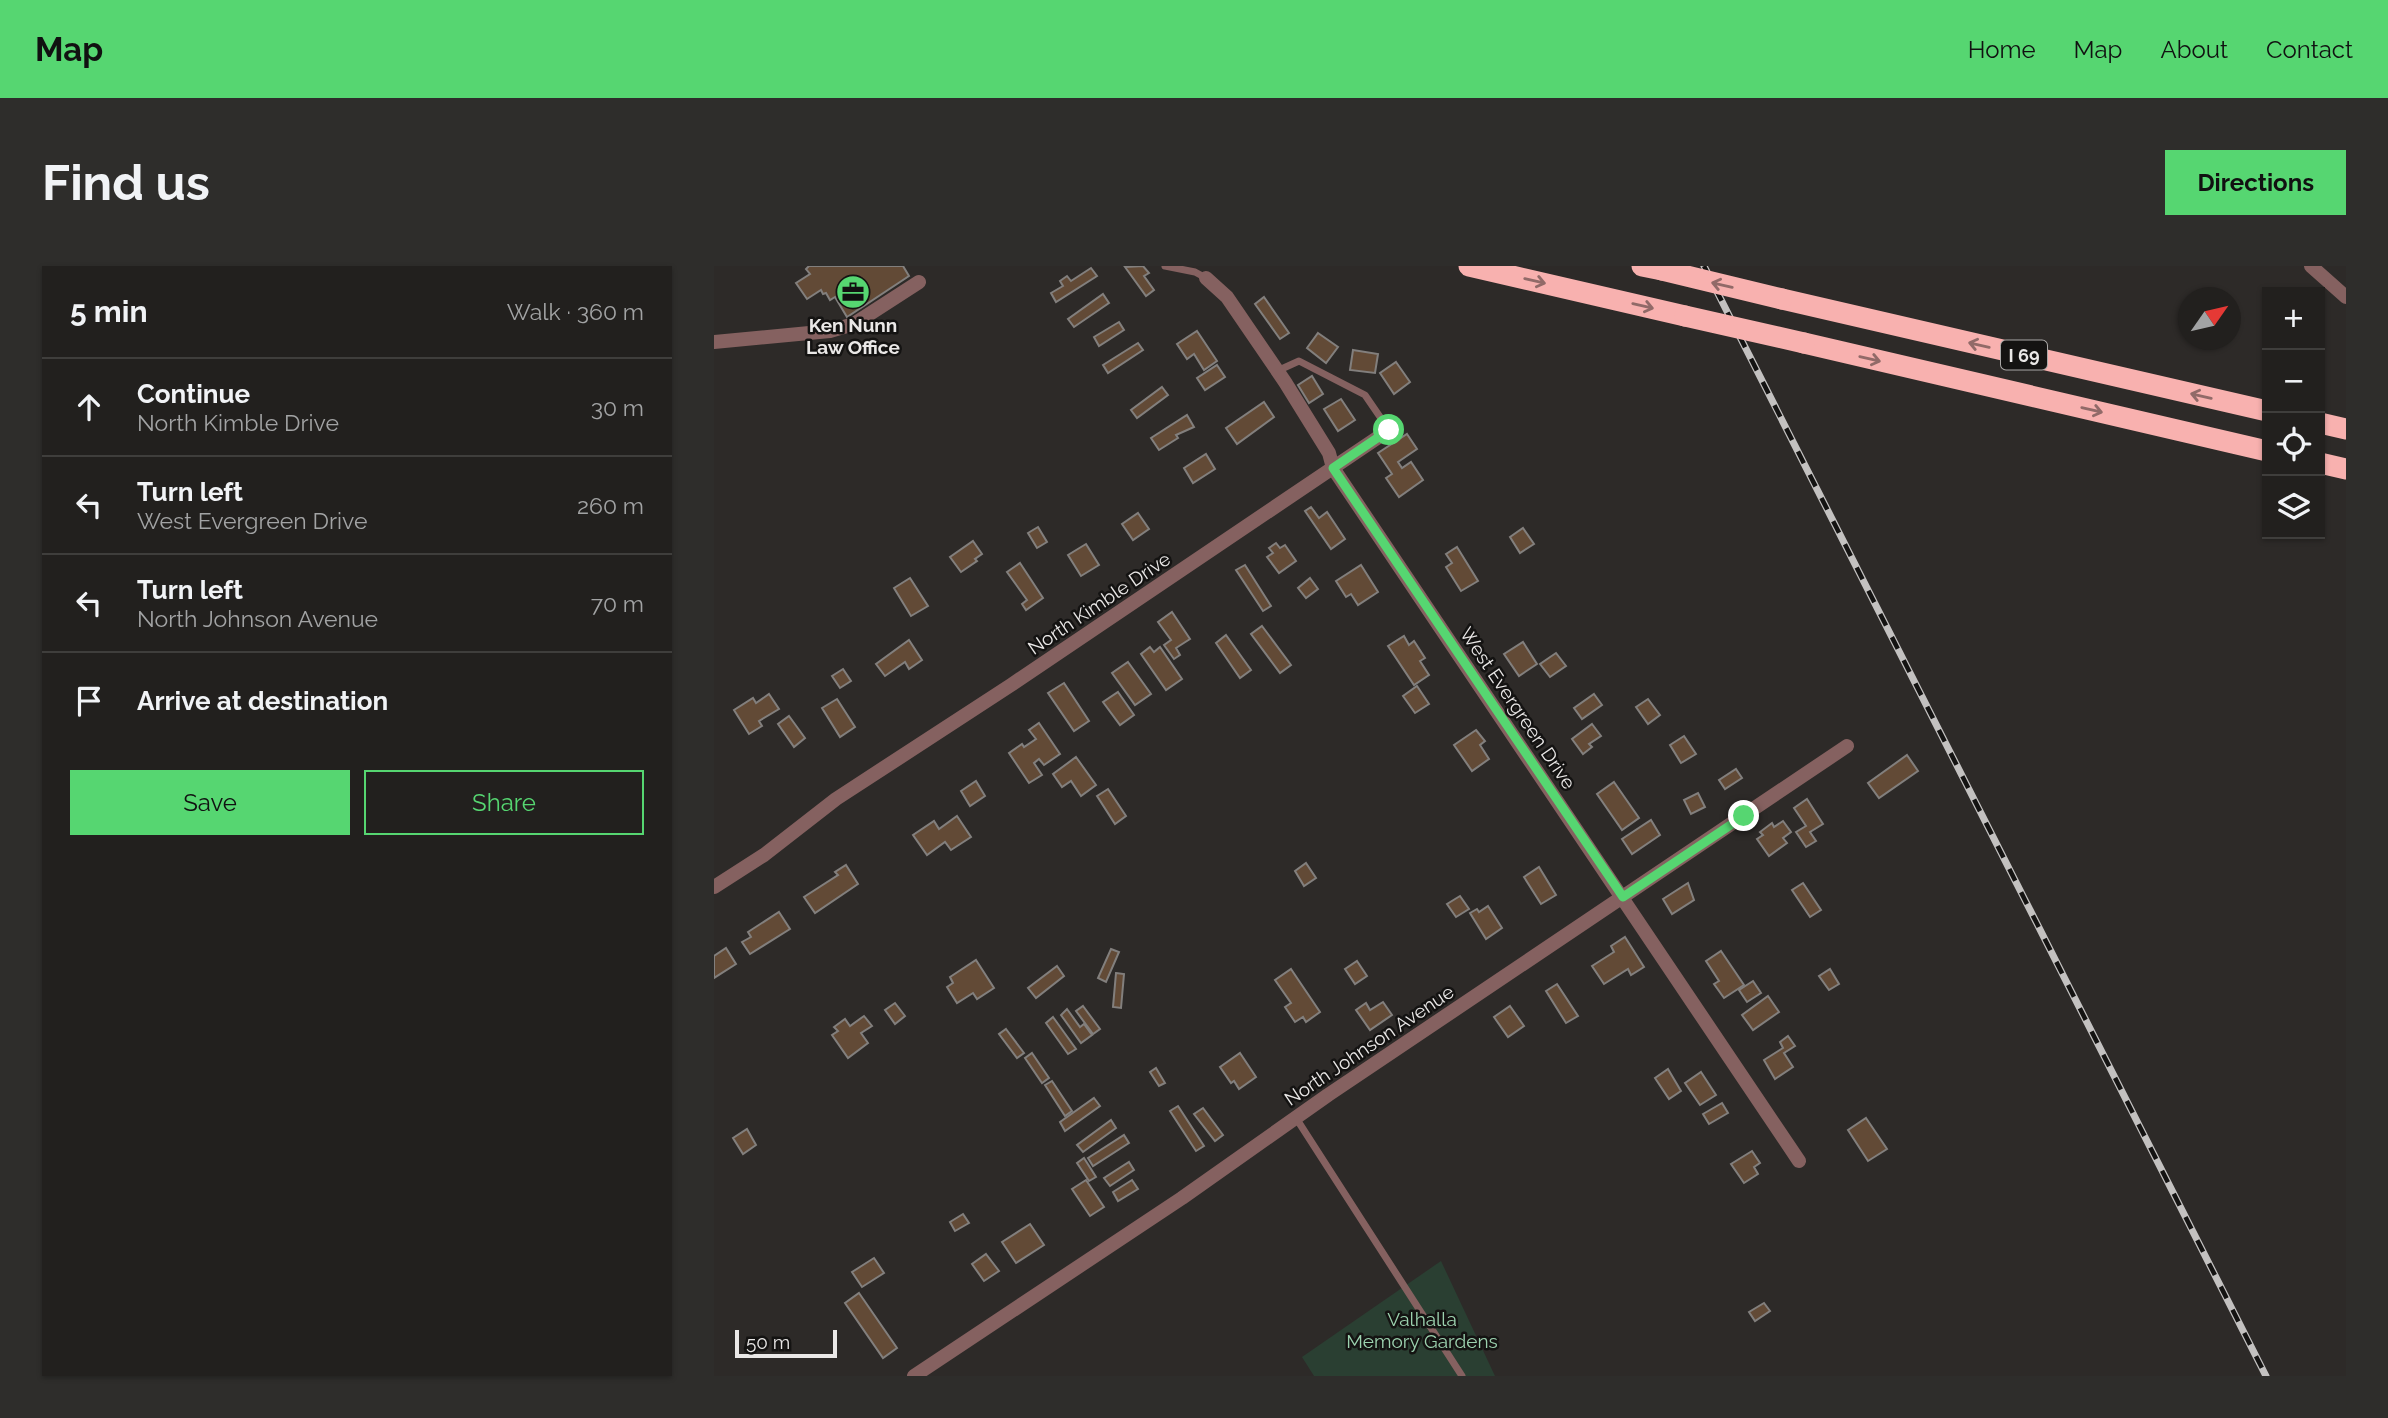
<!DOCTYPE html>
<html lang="en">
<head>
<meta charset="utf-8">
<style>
	:root { --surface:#22201e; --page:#2e2d2b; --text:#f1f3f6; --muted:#a2a3a4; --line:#3f3e3c; --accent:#56d671 }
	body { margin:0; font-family:Raleway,sans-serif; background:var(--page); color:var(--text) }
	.controls { position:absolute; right:21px; top:21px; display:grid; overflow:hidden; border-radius:0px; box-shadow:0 2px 5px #0004 }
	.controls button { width:63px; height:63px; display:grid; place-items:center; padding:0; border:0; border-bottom:2px solid var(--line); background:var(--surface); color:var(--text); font:35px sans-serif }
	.compass { position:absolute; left:1464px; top:21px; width:63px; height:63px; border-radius:50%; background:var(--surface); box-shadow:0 2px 5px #0004; rotate:56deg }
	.scale { position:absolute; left:21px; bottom:18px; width:102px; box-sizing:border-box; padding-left:7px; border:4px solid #eae8e7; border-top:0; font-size:19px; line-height:24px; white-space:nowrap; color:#eae8e7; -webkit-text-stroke:5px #141312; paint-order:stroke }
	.stop { position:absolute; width:21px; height:21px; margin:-16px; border:5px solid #56d671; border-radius:50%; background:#fff }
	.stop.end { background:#56d671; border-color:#fff; box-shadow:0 2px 7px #0008 }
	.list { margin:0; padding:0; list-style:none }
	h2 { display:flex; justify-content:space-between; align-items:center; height:91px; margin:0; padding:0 28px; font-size:30px }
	h2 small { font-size:23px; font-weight:400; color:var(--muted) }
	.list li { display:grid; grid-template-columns:46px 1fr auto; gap:21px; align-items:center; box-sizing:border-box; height:98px; padding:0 28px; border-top:2px solid var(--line) }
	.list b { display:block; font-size:26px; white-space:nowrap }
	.list p { margin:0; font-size:23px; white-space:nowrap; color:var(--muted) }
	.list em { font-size:23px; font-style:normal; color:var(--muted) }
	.actions { display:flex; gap:14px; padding:21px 28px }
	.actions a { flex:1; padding:16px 0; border:2px solid var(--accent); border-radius:0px; text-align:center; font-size:24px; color:var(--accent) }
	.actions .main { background:var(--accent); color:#111 }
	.icon { flex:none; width:38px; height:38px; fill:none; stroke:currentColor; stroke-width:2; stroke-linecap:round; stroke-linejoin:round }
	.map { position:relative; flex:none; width:1632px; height:1110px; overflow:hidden; border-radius:0px }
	header { display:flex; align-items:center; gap:42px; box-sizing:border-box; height:98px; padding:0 35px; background:var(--accent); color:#111 }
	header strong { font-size:33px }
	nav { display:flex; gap:38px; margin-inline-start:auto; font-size:24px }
	.intro { display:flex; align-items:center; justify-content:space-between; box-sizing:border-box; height:168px; padding:0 42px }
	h1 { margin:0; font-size:49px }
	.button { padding:18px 32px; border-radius:0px; background:var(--accent); color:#111; font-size:24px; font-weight:700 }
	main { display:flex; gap:42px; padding:0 42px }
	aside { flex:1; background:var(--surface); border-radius:0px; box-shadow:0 2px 5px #0004 }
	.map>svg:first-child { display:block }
</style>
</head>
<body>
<header>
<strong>Map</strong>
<nav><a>Home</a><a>Map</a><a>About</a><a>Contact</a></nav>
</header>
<div class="intro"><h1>Find us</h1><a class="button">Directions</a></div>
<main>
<aside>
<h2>5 min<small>Walk · 360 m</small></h2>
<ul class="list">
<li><svg class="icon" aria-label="ahead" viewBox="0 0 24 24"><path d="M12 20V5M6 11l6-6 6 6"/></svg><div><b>Continue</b><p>North Kimble Drive</p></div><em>30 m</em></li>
<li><svg class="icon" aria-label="left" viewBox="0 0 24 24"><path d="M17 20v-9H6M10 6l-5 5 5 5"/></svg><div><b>Turn left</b><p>West Evergreen Drive</p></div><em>260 m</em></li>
<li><svg class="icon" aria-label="left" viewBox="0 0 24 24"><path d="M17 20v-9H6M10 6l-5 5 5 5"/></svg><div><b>Turn left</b><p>North Johnson Avenue</p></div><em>70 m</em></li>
<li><svg class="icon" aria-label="arrive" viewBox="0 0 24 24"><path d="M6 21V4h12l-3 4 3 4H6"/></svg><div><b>Arrive at destination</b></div></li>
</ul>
<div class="actions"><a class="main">Save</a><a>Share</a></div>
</aside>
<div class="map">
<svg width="1632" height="1110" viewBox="0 0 1632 1110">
	<rect width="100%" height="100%" fill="#2d2a28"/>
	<!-- green -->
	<polygon fill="#2a3f32" points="727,995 781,1110 600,1110 588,1091"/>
	<!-- building -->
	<g fill="#624a36" stroke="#827f7d" stroke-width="2">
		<polygon points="95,0 189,0 195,10 133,51 121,31 116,34 112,27 109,28 107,24 93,33 82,17 96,8 92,3"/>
		<polygon points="429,0 435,7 430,10 440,24 432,30 411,1"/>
		<polygon points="377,2 383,10 342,36 337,27 349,20 346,15 353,10 357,15"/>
		<polygon points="389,28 395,37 360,61 354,53"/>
		<polygon points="550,31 575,67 566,73 541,38"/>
		<polygon points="405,56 410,64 385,80 380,71"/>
		<polygon points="483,65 503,95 490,104 480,88 473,93 463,78"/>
		<polygon points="604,67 624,81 612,97 593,82"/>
		<polygon points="424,77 429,84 394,107 389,99"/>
		<polygon points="639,84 664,88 661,107 636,104"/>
		<polygon points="682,96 696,116 680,128 666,107"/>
		<polygon points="503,99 511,111 491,124 483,112"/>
		<polygon points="598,110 609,128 595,137 584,119"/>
		<polygon points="448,121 454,129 423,152 417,144"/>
		<polygon points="627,133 641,154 624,165 610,143"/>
		<polygon points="550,136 560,151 523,178 512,162"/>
		<polygon points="473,149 480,161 462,169 464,172 445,184 437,172"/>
		<polygon points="693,168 703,183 684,196 688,202 697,196 709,214 685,231 672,212 678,208 664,187"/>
		<polygon points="492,188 501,203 479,217 470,202"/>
		<polygon points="597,241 605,252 613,246 631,273 617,283 591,245"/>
		<polygon points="424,247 435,263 419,274 408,258"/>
		<polygon points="324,261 333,276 323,282 314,267"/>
		<polygon points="809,262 820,278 806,287 796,271"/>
		<polygon points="259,275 268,288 261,293 263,295 247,306 236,291"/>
		<polygon points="562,277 566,282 571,279 582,295 565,307 553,291 559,287 555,282"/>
		<polygon points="372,278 385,299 367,310 354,289"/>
		<polygon points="743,281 764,315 747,325 732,301 738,297 732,288"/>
		<polygon points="306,297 329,332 312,344 308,338 313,334 293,306"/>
		<polygon points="531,299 557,340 549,345 522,304"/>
		<polygon points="647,299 664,326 644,339 637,328 632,331 622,315"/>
		<polygon points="196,312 214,340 197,350 180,322"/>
		<polygon points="596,312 604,323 592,332 584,322"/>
		<polygon points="458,346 476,373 462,382 466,389 460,393 450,379 457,374 444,356"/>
		<polygon points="548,360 577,399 566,407 537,368"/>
		<polygon points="512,369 537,404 526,412 502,377"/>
		<polygon points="690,370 695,379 700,375 711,392 706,395 715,409 700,419 674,380"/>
		<polygon points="195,374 208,394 195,403 191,396 171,410 162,398"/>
		<polygon points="809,376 823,398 805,410 790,388"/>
		<polygon points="436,381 440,386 446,381 468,413 452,424 427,388"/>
		<polygon points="842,387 852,400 836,411 826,398"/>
		<polygon points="414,396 437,428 421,439 398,407"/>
		<polygon points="129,403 137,415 126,422 118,410"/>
		<polygon points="350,417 375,455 360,465 334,427"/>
		<polygon points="703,420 715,438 701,447 689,430"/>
		<polygon points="404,426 420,449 406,459 389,436"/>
		<polygon points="55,428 65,443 45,455 48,460 35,468 20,444 39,432 42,437"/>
		<polygon points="880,428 888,439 868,453 860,442"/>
		<polygon points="123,433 141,461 126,471 108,442"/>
		<polygon points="934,433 946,449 934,458 922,441"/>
		<polygon points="75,450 91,472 80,481 64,458"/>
		<polygon points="325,457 346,488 330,499 325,493 320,497 328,509 315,517 295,487 308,478 310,481 322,473 315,464"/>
		<polygon points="878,458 887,470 875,478 878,481 869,488 858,473"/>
		<polygon points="762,464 771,475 766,479 775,493 758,505 740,479"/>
		<polygon points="970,470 982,488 967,497 956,479"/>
		<polygon points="1193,489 1204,505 1165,532 1154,517"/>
		<polygon points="362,491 382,519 367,530 357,515 348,521 339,508"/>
		<polygon points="1022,503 1028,512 1011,523 1005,514"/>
		<polygon points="262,515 271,530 256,540 247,525"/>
		<polygon points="900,516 925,552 908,564 883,528"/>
		<polygon points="394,523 412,550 401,558 383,530"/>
		<polygon points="984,527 991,541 977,548 970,534"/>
		<polygon points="1093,533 1109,558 1096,566 1102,575 1092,581 1082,566 1092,560 1080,542"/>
		<polygon points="243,550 257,571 237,584 231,576 213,589 199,569 220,555 225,563"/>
		<polygon points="937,554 946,569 918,588 908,573"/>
		<polygon points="1069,555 1077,566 1069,572 1073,577 1055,590 1043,573 1049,569 1046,566 1058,557 1060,561"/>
		<polygon points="592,597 602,612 590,620 581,605"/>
		<polygon points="132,599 144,618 101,647 90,631 124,609 121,606"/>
		<polygon points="825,601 842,629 827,638 810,611"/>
		<polygon points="974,617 980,634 958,648 949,633"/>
		<polygon points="1089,617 1107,644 1096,651 1078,624"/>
		<polygon points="746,630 755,643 742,651 733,638"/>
		<polygon points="774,640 788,662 772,673 756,647 763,643 765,646"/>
		<polygon points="65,646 76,663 36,688 28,676 37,671 34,666"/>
		<polygon points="911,671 930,701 917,709 914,703 890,718 878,700 900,686 897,680"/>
		<polygon points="12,682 22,698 0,712 0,690"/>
		<polygon points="397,683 405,686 392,716 384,712"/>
		<polygon points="1007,685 1030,719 1010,732 1000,718 1005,715 992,695"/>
		<polygon points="262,694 280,722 263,733 259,727 243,737 233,721 239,717 236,711"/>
		<polygon points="643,695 653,710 641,718 631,703"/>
		<polygon points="343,700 350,710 322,732 314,722"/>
		<polygon points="577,703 606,746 592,756 589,751 581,756 571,741 577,737 561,714"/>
		<polygon points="1116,703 1125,718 1115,724 1105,710"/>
		<polygon points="402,707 410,708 407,742 399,741"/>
		<polygon points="1039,715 1047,727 1033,736 1025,724"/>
		<polygon points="843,718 864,750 852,757 832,725"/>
		<polygon points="1054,730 1065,746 1039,764 1028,749"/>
		<polygon points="669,736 678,749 656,764 642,744 652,737 656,744"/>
		<polygon points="181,737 191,750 181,758 171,744"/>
		<polygon points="369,740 386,763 379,768 362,745"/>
		<polygon points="796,740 810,760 794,771 780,751"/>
		<polygon points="353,743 366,761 370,758 378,769 367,777 347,749"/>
		<polygon points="150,750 158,760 147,767 154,777 134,792 118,769 124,765 120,761 131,753 136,760"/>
		<polygon points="339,751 362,783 354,788 332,757"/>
		<polygon points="292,763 310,787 303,792 285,768"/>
		<polygon points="1074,770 1081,780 1070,787 1079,801 1061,813 1050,794 1069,782 1066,776"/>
		<polygon points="318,787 335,812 328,817 311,792"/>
		<polygon points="526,787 542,811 525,823 520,815 517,817 506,801"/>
		<polygon points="442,802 451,817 445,820 436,806"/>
		<polygon points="954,803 967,825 955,833 941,812"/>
		<polygon points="987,806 1002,829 986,839 971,817"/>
		<polygon points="338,815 358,845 351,850 331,819"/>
		<polygon points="380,832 386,840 351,865 346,856"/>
		<polygon points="1008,837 1014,847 995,858 989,848"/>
		<polygon points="464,840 490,880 482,885 456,845"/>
		<polygon points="489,842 509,869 501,875 480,848"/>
		<polygon points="1152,852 1173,883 1154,895 1134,864"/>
		<polygon points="397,854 402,862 369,886 363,879"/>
		<polygon points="33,863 42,879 29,888 19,872"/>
		<polygon points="410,869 415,877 379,900 374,892"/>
		<polygon points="1038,885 1046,897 1040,901 1044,908 1030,917 1017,898"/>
		<polygon points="370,892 382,911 375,915 363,897"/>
		<polygon points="415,896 420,904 396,920 390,912"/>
		<polygon points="372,914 390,941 376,950 358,923"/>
		<polygon points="418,914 424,923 404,935 399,926"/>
		<polygon points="249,948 255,957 241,965 236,956"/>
		<polygon points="316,958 330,979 302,997 288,976"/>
		<polygon points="272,988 285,1005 270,1015 258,998"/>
		<polygon points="160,992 170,1007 148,1021 138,1006"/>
		<polygon points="145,1027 183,1082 169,1092 131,1037"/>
		<polygon points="1050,1037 1056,1045 1041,1055 1035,1046"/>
	</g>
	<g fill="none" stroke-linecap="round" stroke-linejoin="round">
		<!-- service -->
		<g stroke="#856160" stroke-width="7">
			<polyline points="451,0 481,6 492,12"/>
			<polyline points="563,105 585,95 651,129 675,164"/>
			<polyline points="582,852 748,1110"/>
		</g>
		<!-- minor -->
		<g stroke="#856160" stroke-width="14">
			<polyline points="1597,0 1632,31"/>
			<polyline points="492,12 513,31 571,116 615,187 619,202 1085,895"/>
			<polyline points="0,76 116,65 140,58 205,16"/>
			<polyline points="0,621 50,589 122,533 297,419 675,164"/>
			<polyline points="200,1110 468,932 614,829 1133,480"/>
		</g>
		<!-- motorway -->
		<g stroke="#f8b1af" stroke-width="21">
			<polyline points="755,0 971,50"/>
			<polyline points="928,0 948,4"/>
			<polyline points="1068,33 1553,145"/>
			<polyline points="1090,77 1553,185"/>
			<polyline points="1606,157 1632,163"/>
			<polyline points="1606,197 1632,203"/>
		</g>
		<!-- rail casing -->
		<g stroke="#c3c1c0" stroke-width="7">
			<polyline id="rail" points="990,0 1552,1110"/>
		</g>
		<!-- rail -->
		<use href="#rail" stroke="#141312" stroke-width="4.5" stroke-dasharray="13" stroke-linecap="butt"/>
		<!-- motorway-bridge -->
		<g stroke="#f8b1af" stroke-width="21">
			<polyline points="948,4 1068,33"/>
			<polyline points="971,50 1090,77"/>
		</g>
	</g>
	<!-- one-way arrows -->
	<defs><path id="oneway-shaft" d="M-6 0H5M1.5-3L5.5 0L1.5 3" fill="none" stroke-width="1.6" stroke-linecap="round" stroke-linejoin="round" transform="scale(1.75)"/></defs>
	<g stroke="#916a68">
		<use href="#oneway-shaft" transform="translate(821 15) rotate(13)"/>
		<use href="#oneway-shaft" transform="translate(1008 19) rotate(-167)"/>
		<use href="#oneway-shaft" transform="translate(929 40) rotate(13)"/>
		<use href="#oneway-shaft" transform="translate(1265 79) rotate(-167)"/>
		<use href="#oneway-shaft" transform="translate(1156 93) rotate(13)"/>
		<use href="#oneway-shaft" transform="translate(1487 130) rotate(-167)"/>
		<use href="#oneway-shaft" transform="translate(1378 144) rotate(13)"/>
	</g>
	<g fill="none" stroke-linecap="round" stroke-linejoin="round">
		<!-- route -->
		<polyline stroke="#56d671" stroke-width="9" points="675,164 619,202 909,631 1030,550"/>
	</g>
	<!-- icons -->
	<defs>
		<g id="office-disc" transform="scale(1.75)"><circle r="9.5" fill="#56d671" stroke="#141312"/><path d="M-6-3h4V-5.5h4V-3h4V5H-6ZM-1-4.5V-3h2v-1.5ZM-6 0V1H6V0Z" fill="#111"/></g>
	</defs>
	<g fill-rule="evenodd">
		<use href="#office-disc" x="139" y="26"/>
	</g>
	<g text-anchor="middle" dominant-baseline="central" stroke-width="5" stroke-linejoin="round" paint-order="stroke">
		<!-- shield labels -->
		<rect fill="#141312" stroke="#aaa8a7" stroke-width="2" x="1287" y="74.5" width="46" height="29" rx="5"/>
		<g font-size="18" font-weight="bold" fill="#eae8e7">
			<text x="1310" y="89">I 69</text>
		</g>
		<!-- poi labels -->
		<g font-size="19" font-weight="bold" fill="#eae8e7" stroke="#141312">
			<text x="139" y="59">Ken Nunn<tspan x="139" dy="22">Law Office</tspan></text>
		</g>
		<!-- street labels -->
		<g font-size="19" fill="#eae8e7" stroke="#141312">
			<text transform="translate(385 337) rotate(-34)">North Kimble Drive</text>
			<text transform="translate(804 442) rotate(56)">West Evergreen Drive</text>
			<text transform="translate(655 779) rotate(-34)">North Johnson Avenue</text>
		</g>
		<!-- park labels -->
		<g font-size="19" fill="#9cd2af" stroke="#141312">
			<text x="708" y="1053">Valhalla<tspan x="708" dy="22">Memory Gardens</tspan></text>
		</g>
	</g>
</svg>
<div class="controls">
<button>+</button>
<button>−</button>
<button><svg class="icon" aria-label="locate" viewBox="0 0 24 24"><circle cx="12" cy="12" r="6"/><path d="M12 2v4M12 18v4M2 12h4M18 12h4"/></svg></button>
<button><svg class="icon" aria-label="layers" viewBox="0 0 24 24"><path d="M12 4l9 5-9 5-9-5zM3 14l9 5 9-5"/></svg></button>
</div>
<svg class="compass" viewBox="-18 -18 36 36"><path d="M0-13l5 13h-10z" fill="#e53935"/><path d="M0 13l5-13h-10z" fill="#a2a3a4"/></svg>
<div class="scale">50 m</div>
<div class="stop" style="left:675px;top:164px"></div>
<div class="stop end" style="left:1030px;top:550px"></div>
</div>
</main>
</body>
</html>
